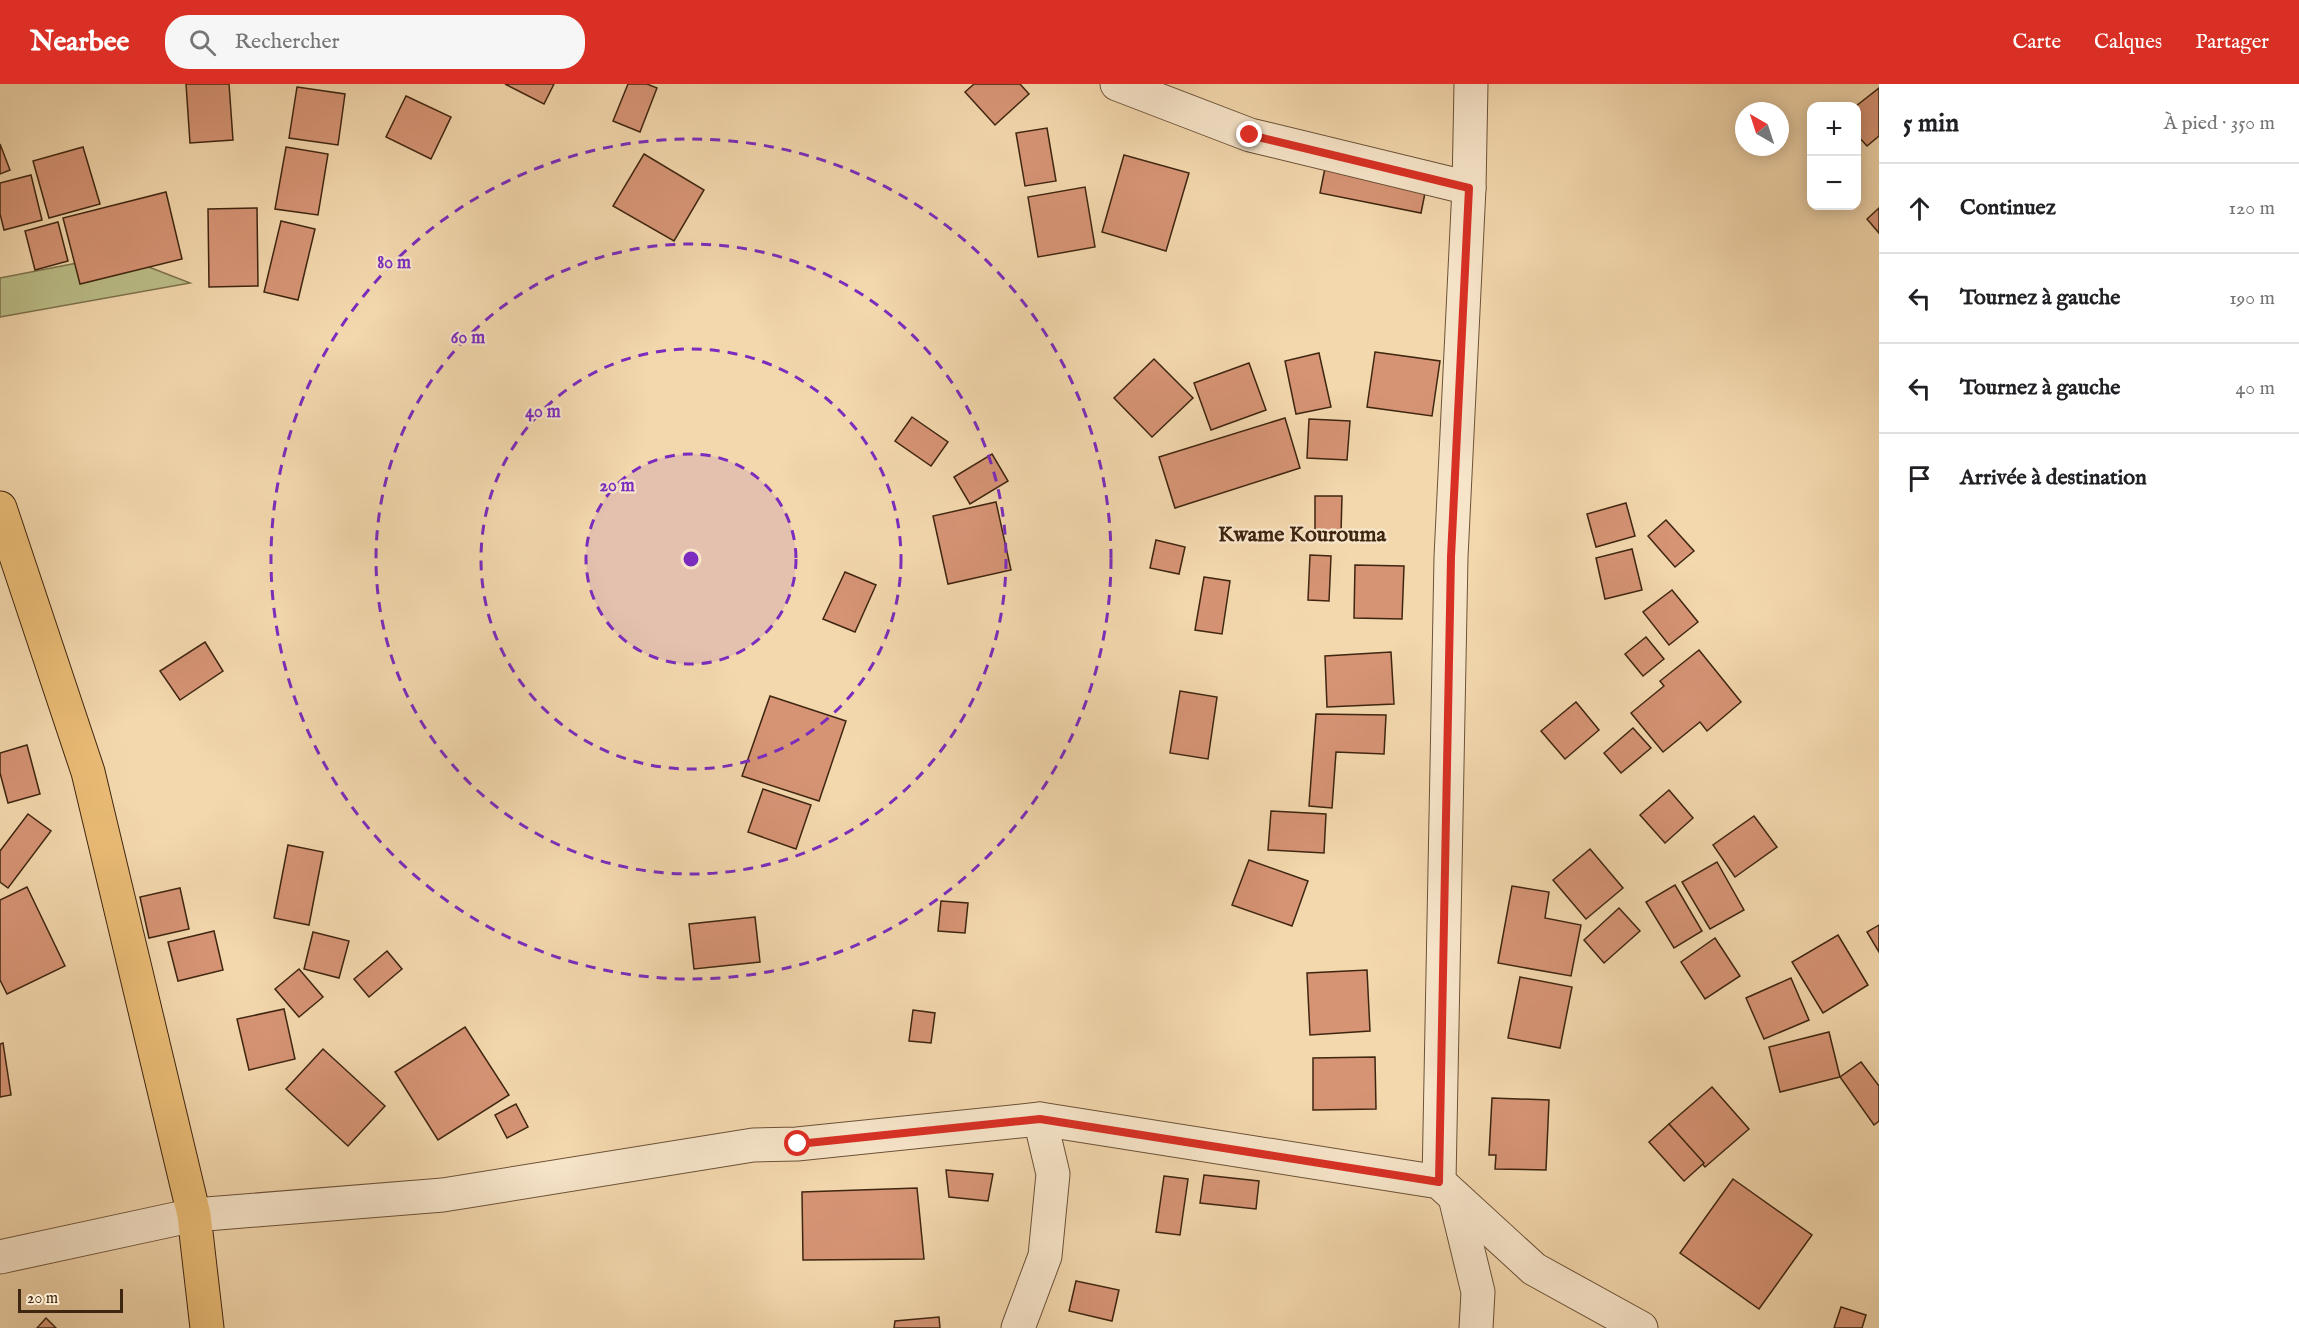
<!DOCTYPE html>
<html lang="fr">
<head>
<meta charset="utf-8">
<style>
	:root { --surface:#fff; --page:#f6f6f6; --text:#202124; --muted:#757577; --line:#e0e0e0; --accent:#d93025 }
	body { margin:0; font-family:"IM FELL English",serif; background:var(--page); color:var(--text) }
	.controls { position:absolute; right:18px; top:18px; display:grid; overflow:hidden; border-radius:12px; box-shadow:0 3px 15px #0003 }
	.controls button { width:54px; height:54px; display:grid; place-items:center; padding:0; border:0; border-bottom:2px solid var(--line); background:var(--surface); color:var(--text); font:30px sans-serif }
	.compass { position:absolute; left:1735px; top:18px; width:54px; height:54px; border-radius:50%; background:var(--surface); box-shadow:0 3px 15px #0003; rotate:321deg }
	.scale { position:absolute; left:18px; bottom:15px; width:105px; box-sizing:border-box; padding-left:6px; border:3px solid #3f2610; border-top:0; font-size:16px; line-height:21px; white-space:nowrap; color:#3f2610; -webkit-text-stroke:4px #f7e5ca; paint-order:stroke }
	.stop { position:absolute; width:18px; height:18px; margin:-14px; border:4px solid #d93025; border-radius:50%; background:#fff }
	.stop.end { background:#d93025; border-color:#fff; box-shadow:0 2px 6px #0008 }
	.list { margin:0; padding:0; list-style:none }
	h2 { display:flex; justify-content:space-between; align-items:center; height:78px; margin:0; padding:0 24px; font-size:26px }
	h2 small { font-size:20px; font-weight:400; color:var(--muted) }
	.list li { display:grid; grid-template-columns:39px 1fr auto; gap:18px; align-items:center; box-sizing:border-box; height:90px; padding:0 24px; border-top:2px solid var(--line) }
	.list b { display:block; font-size:22px; white-space:nowrap }
	.list em { font-size:20px; font-style:normal; color:var(--muted) }
	.icon { flex:none; width:33px; height:33px; fill:none; stroke:currentColor; stroke-width:2; stroke-linecap:round; stroke-linejoin:round }
	.map { position:relative; flex:none; width:1879px; height:1244px; overflow:hidden }
	header { display:flex; align-items:center; gap:36px; box-sizing:border-box; height:84px; padding:0 30px; background:var(--accent); color:#fff }
	header strong { font-size:28px }
	nav { display:flex; gap:33px; margin-inline-start:auto; font-size:21px }
	.search { width:420px; height:54px; background:var(--page); display:flex; align-items:center; gap:15px; box-sizing:border-box; padding:0 21px; border-radius:24px; color:var(--muted); font-size:22px }
	main { display:flex }
	aside { flex:1; background:var(--surface) }
	.map>svg:first-child { display:block }
</style>
</head>
<body>
<header>
<strong>Nearbee</strong>
<div class="search"><svg class="icon" aria-label="search" viewBox="0 0 24 24"><circle cx="10" cy="10" r="6"/><path d="M15 15l6 6"/></svg>Rechercher</div>
<nav><a>Carte</a><a>Calques</a><a>Partager</a></nav>
</header>
<main>
<div class="map">
<svg width="1879" height="1244" viewBox="0 0 1879 1244">
	<rect width="100%" height="100%" fill="#f3d7ad"/>
	<filter id="stains"><feTurbulence type="fractalNoise" baseFrequency=".00333" numOctaves="4"/><feColorMatrix values="0 0 0 0 .2 0 0 0 0 .09 0 0 0 0 .02 0 0 0 .5 -.17"/></filter>
	<radialGradient id="worn" r=".72"><stop offset=".6" stop-color="#630" stop-opacity="0"/><stop offset="1" stop-color="#630" stop-opacity=".3"/></radialGradient>
	<!-- green -->
	<polygon fill="#bbbe89" stroke="#7d724c" stroke-width="1.5" points="118,171 190,199 0,233 0,194"/>
	<!-- building -->
	<g fill="#d69475" stroke="#3f2610" stroke-width="1.5">
		<polygon points="186,0 229,0 233,56 190,59"/>
		<polygon points="505,0 554,0 544,20"/>
		<polygon points="628,0 647,0 657,4 640,48 613,37"/>
		<polygon points="974,0 1020,0 1029,10 995,41 965,8"/>
		<polygon points="297,3 345,10 338,61 289,54"/>
		<polygon points="1879,4 1879,52 1867,62 1856,50 1856,22"/>
		<polygon points="406,12 451,33 431,75 386,53"/>
		<polygon points="1047,44 1056,97 1025,102 1016,49"/>
		<polygon points="0,60 10,86 0,90"/>
		<polygon points="83,63 100,120 49,134 33,77"/>
		<polygon points="286,63 328,70 318,131 275,125"/>
		<polygon points="644,70 704,106 674,157 613,122"/>
		<polygon points="1124,71 1189,89 1166,167 1102,148"/>
		<polygon points="1326,79 1427,99 1421,129 1320,109"/>
		<polygon points="31,91 42,136 4,146 0,130 0,99"/>
		<polygon points="1085,103 1095,163 1038,173 1028,113"/>
		<polygon points="166,108 182,175 80,200 63,134"/>
		<polygon points="257,124 258,202 209,203 208,125"/>
		<polygon points="1879,124 1879,149 1867,135"/>
		<polygon points="281,137 315,145 298,216 264,208"/>
		<polygon points="58,138 68,177 35,186 25,147"/>
		<polygon points="1375,268 1440,277 1432,332 1367,323"/>
		<polygon points="1319,269 1331,323 1296,330 1285,277"/>
		<polygon points="1154,275 1193,314 1152,353 1114,314"/>
		<polygon points="1249,279 1266,326 1211,346 1194,299"/>
		<polygon points="912,333 948,358 931,382 895,357"/>
		<polygon points="1285,334 1300,384 1175,424 1159,373"/>
		<polygon points="1309,335 1350,337 1347,376 1307,374"/>
		<polygon points="992,370 1008,397 970,420 954,393"/>
		<polygon points="1315,412 1342,412 1341,449 1315,449"/>
		<polygon points="996,418 1011,486 948,500 933,432"/>
		<polygon points="1626,419 1635,452 1596,463 1587,430"/>
		<polygon points="1666,436 1694,467 1675,483 1648,452"/>
		<polygon points="1156,456 1185,463 1179,490 1150,484"/>
		<polygon points="1632,465 1642,506 1605,515 1596,474"/>
		<polygon points="1310,471 1331,472 1329,517 1308,516"/>
		<polygon points="1355,481 1404,482 1402,535 1354,534"/>
		<polygon points="845,488 876,501 855,548 823,535"/>
		<polygon points="1204,493 1230,497 1222,550 1195,546"/>
		<polygon points="1672,506 1698,538 1669,561 1643,528"/>
		<polygon points="1646,553 1664,575 1643,592 1625,570"/>
		<polygon points="205,558 223,587 180,616 160,587"/>
		<polygon points="1699,566 1741,618 1707,647 1700,638 1663,668 1631,629 1664,602 1660,597"/>
		<polygon points="1391,568 1394,620 1327,623 1325,572"/>
		<polygon points="1180,607 1217,613 1208,675 1170,669"/>
		<polygon points="770,612 846,637 819,717 742,692"/>
		<polygon points="1576,618 1599,646 1565,675 1541,647"/>
		<polygon points="1316,630 1386,631 1384,670 1336,668 1332,724 1309,722"/>
		<polygon points="1633,644 1651,664 1621,689 1604,669"/>
		<polygon points="27,661 40,710 8,719 0,689 0,669"/>
		<polygon points="763,705 811,721 796,765 748,748"/>
		<polygon points="1669,706 1693,734 1665,759 1640,731"/>
		<polygon points="1271,727 1326,730 1324,769 1268,766"/>
		<polygon points="28,730 51,747 8,804 0,798 0,767"/>
		<polygon points="1754,732 1777,763 1735,793 1713,761"/>
		<polygon points="288,761 323,768 309,841 274,834"/>
		<polygon points="1590,765 1623,804 1586,835 1553,796"/>
		<polygon points="1249,776 1308,797 1292,842 1232,821"/>
		<polygon points="1717,778 1744,826 1710,845 1682,798"/>
		<polygon points="1675,801 1702,847 1674,864 1646,818"/>
		<polygon points="1512,802 1549,808 1545,834 1581,841 1571,892 1498,879"/>
		<polygon points="27,803 65,882 7,910 0,896 0,816"/>
		<polygon points="180,804 189,845 149,854 140,813"/>
		<polygon points="941,817 968,819 965,849 938,847"/>
		<polygon points="1619,824 1640,847 1604,879 1584,856"/>
		<polygon points="755,833 760,878 694,885 689,840"/>
		<polygon points="1879,841 1879,868 1867,848"/>
		<polygon points="214,847 223,886 178,897 168,858"/>
		<polygon points="313,848 349,857 339,894 304,885"/>
		<polygon points="1838,851 1868,901 1823,929 1792,878"/>
		<polygon points="1715,854 1740,892 1705,915 1681,878"/>
		<polygon points="387,867 402,885 369,913 354,895"/>
		<polygon points="299,885 323,913 299,933 275,905"/>
		<polygon points="1367,886 1370,947 1310,951 1307,889"/>
		<polygon points="1520,893 1572,903 1560,964 1508,954"/>
		<polygon points="1791,894 1809,936 1764,955 1746,914"/>
		<polygon points="284,925 295,975 249,986 237,935"/>
		<polygon points="913,926 935,929 931,959 909,957"/>
		<polygon points="465,943 509,1011 438,1056 395,988"/>
		<polygon points="1829,948 1840,993 1780,1008 1769,963"/>
		<polygon points="3,959 11,1011 0,1013 0,960"/>
		<polygon points="323,965 385,1022 348,1062 286,1005"/>
		<polygon points="1375,973 1376,1025 1313,1026 1313,974"/>
		<polygon points="1861,978 1879,1002 1879,1037 1874,1041 1840,993"/>
		<polygon points="1712,1003 1749,1045 1705,1083 1669,1040"/>
		<polygon points="1492,1014 1549,1016 1546,1086 1495,1085 1496,1071 1489,1071"/>
		<polygon points="516,1020 528,1043 507,1054 495,1031"/>
		<polygon points="1669,1040 1704,1079 1684,1097 1649,1058"/>
		<polygon points="946,1086 993,1090 988,1117 949,1113"/>
		<polygon points="1204,1091 1259,1097 1256,1125 1200,1119"/>
		<polygon points="1164,1092 1188,1095 1180,1151 1156,1148"/>
		<polygon points="1733,1095 1812,1151 1759,1225 1680,1169"/>
		<polygon points="917,1104 924,1175 803,1176 802,1108"/>
		<polygon points="1076,1197 1119,1206 1112,1237 1069,1227"/>
		<polygon points="1841,1223 1866,1231 1862,1244 1834,1244"/>
		<polygon points="939,1233 940,1244 894,1244 895,1237"/>
		<polygon points="46,1234 56,1244 37,1244"/>
	</g>
	<g fill="none" stroke-linecap="round" stroke-linejoin="round">
		<!-- minor casing -->
		<g stroke="#6c5237" stroke-width="35">
			<g id="minor">
				<polyline points="1117,0 1250,51 1469,104"/>
				<polyline points="1439,1098 1451,473 1469,104 1471,0"/>
				<polyline points="1455,1113 1478,1208 1476,1244"/>
				<polyline points="0,1173 194,1131 443,1111 753,1061 797,1060 1040,1035 1439,1098 1534,1185 1641,1244"/>
				<polyline points="1018,1244 1045,1172 1053,1090 1040,1035"/>
			</g>
		</g>
		<!-- major casing -->
		<g stroke="#3f2610" stroke-width="35">
			<polyline id="major" points="0,424 88,688 194,1131 207,1244"/>
		</g>
		<!-- minor -->
		<use href="#minor" stroke="#f7e5ca" stroke-width="33"/>
		<!-- major -->
		<use href="#major" stroke="#eabc76" stroke-width="33"/>
	</g>
	<g fill="none" stroke-linecap="round" stroke-linejoin="round">
		<!-- route -->
		<polyline stroke="#d93025" stroke-width="8" points="798,1060 1040,1035 1439,1098 1451,473 1469,104 1250,51"/>
	</g>
	<!-- distance rings -->
	<circle cx="691" cy="475" r="105" fill="#7b2cbf" fill-opacity=".12"/>
	<g fill="none" stroke="#7b2cbf" stroke-width="3" stroke-dasharray="10 8">
		<circle cx="691" cy="475" r="105"/>
		<circle cx="691" cy="475" r="210"/>
		<circle cx="691" cy="475" r="315"/>
		<circle cx="691" cy="475" r="420"/>
	</g>
	<g text-anchor="middle" dominant-baseline="central" stroke-width="4.5" stroke-linejoin="round" paint-order="stroke">
		<!-- neighbourhood labels -->
		<g font-size="22" font-weight="bold" fill="#3f2610" stroke="#f7e5ca">
			<text x="1302" y="451">Kwame Kourouma</text>
		</g>
	</g>
	<circle cx="691" cy="475" r="9" fill="#7b2cbf" stroke="#f7e5ca" stroke-width="3"/>
	<g font-size="18" text-anchor="middle" font-weight="bold" fill="#7b2cbf" stroke="#f7e5ca" stroke-width="4.5" stroke-linejoin="round" paint-order="stroke">
		<text x="394" y="184">80 m</text>
		<text x="468" y="259">60 m</text>
		<text x="543" y="333">40 m</text>
		<text x="617" y="407">20 m</text>
	</g>
	<rect width="100%" height="100%" filter="url(#stains)"/>
	<rect width="100%" height="100%" fill="url(#worn)"/>
</svg>
<div class="controls">
<button>+</button>
<button>−</button>
</div>
<svg class="compass" viewBox="-18 -18 36 36"><path d="M0-13l5 13h-10z" fill="#e53935"/><path d="M0 13l5-13h-10z" fill="#757577"/></svg>
<div class="scale">20 m</div>
<div class="stop" style="left:798px;top:1060px"></div>
<div class="stop end" style="left:1250px;top:51px"></div>
</div>
<aside>
<h2>5 min<small>À pied · 350 m</small></h2>
<ul class="list">
<li><svg class="icon" aria-label="ahead" viewBox="0 0 24 24"><path d="M12 20V5M6 11l6-6 6 6"/></svg><div><b>Continuez</b></div><em>120 m</em></li>
<li><svg class="icon" aria-label="left" viewBox="0 0 24 24"><path d="M17 20v-9H6M10 6l-5 5 5 5"/></svg><div><b>Tournez à gauche</b></div><em>190 m</em></li>
<li><svg class="icon" aria-label="left" viewBox="0 0 24 24"><path d="M17 20v-9H6M10 6l-5 5 5 5"/></svg><div><b>Tournez à gauche</b></div><em>40 m</em></li>
<li><svg class="icon" aria-label="arrive" viewBox="0 0 24 24"><path d="M6 21V4h12l-3 4 3 4H6"/></svg><div><b>Arrivée à destination</b></div></li>
</ul>
</aside>
</main>
</body>
</html>
